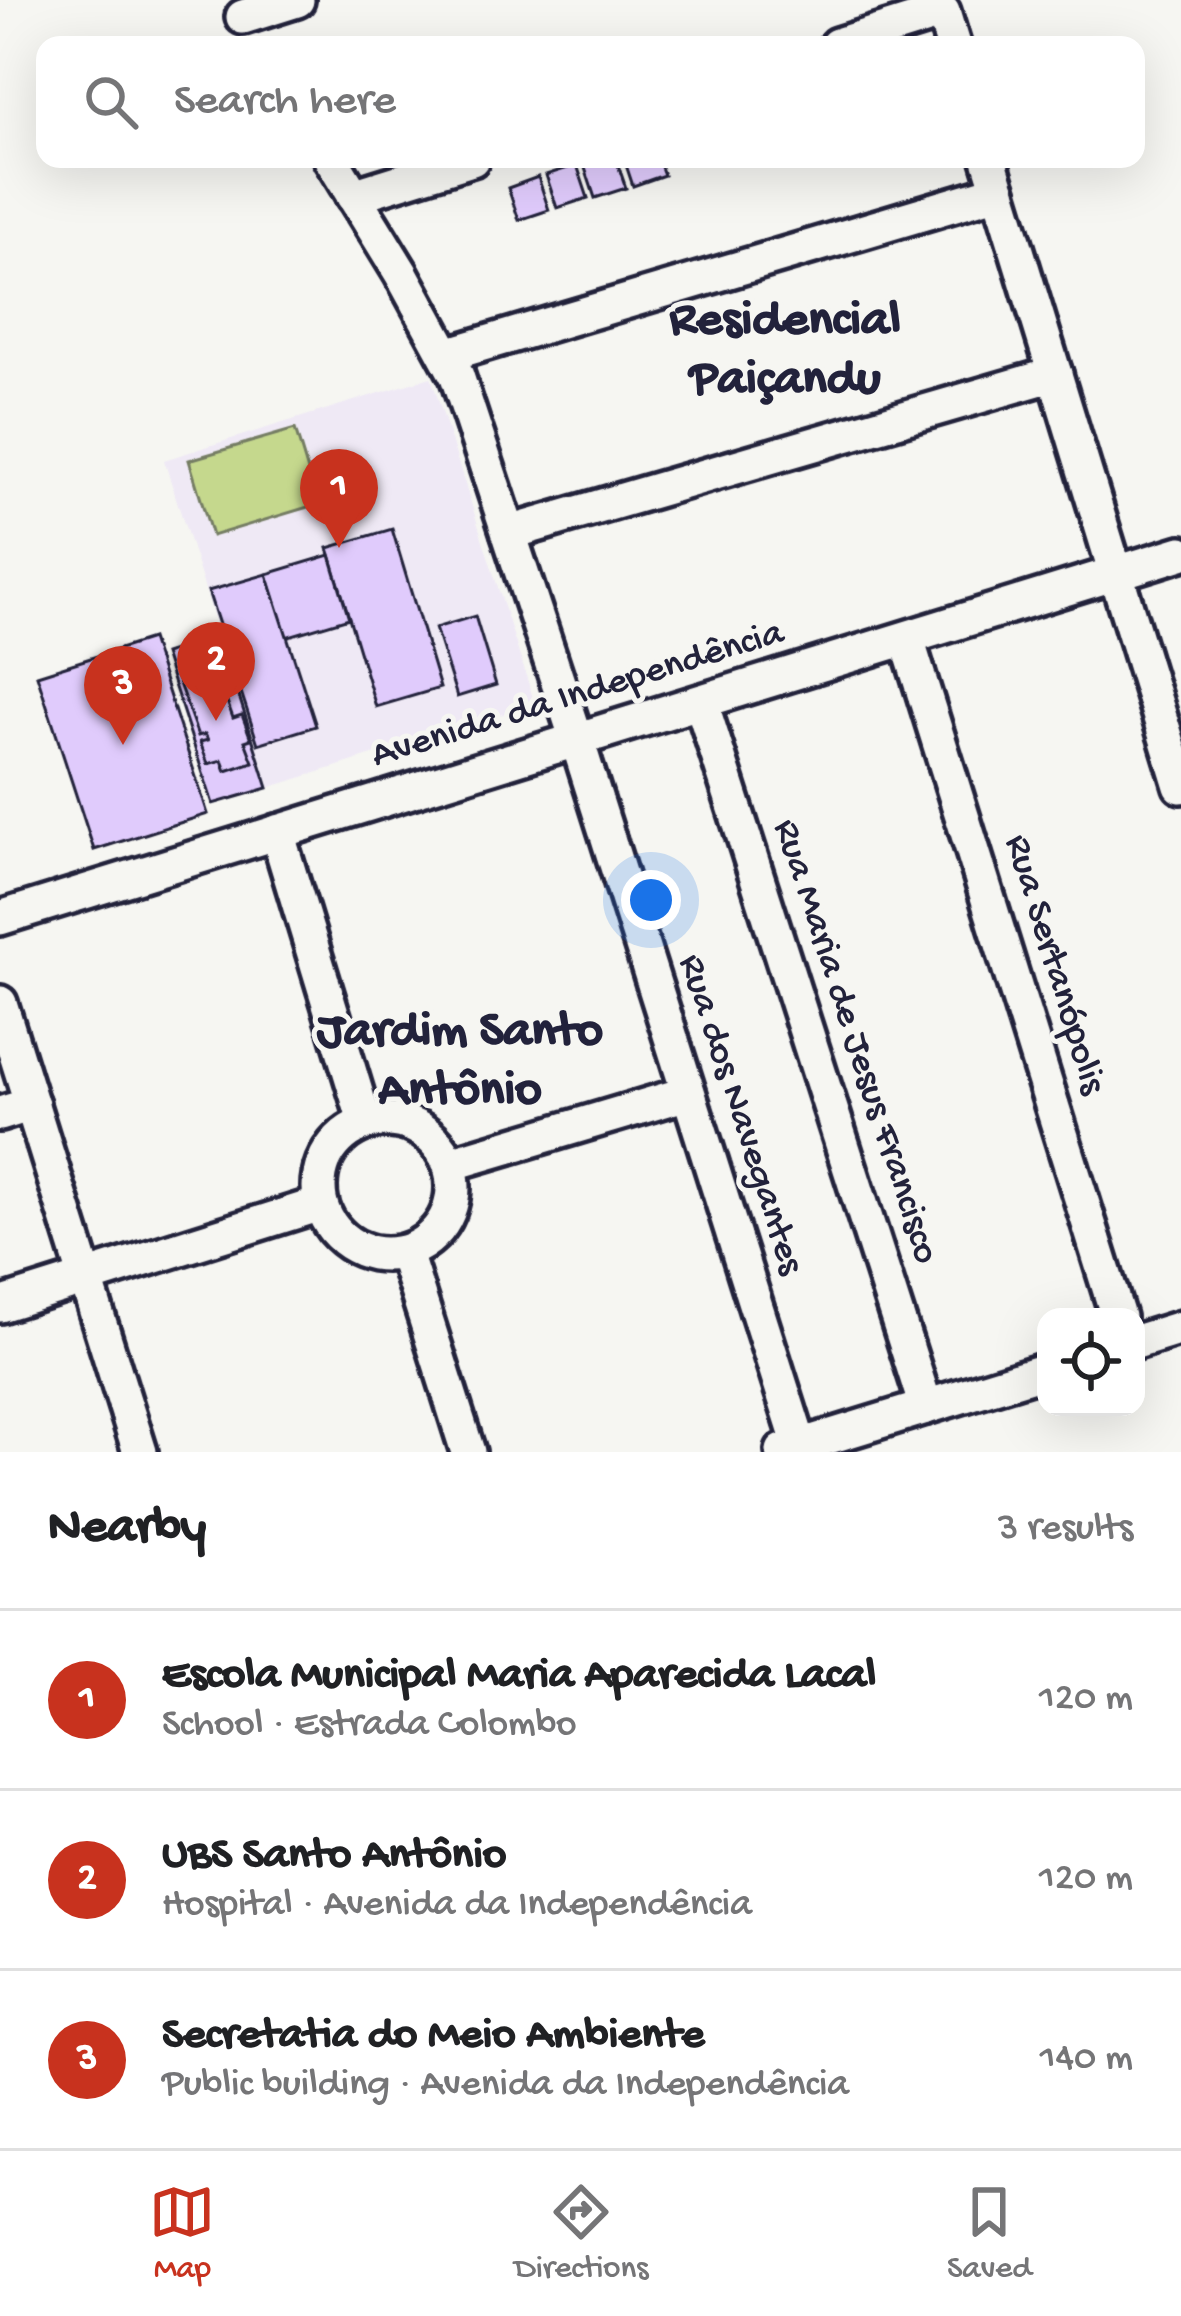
<!DOCTYPE html>
<html lang="en">
<head>
<meta charset="utf-8">
<style>
	:root { --surface:#fff; --page:#f2f2f2; --text:#202124; --muted:#757577; --line:#e0e0e0; --accent:#c8321e }
	body { margin:0; font-family:"Gochi Hand",sans-serif; background:var(--page); color:var(--text) }
	.controls { position:absolute; right:36px; bottom:36px; display:grid; overflow:hidden; border-radius:24px; box-shadow:0 12px 48px #0002 }
	.controls button { width:108px; height:108px; display:grid; place-items:center; padding:0; border:0; border-bottom:3px solid var(--line); background:var(--surface); color:var(--text); font:60px sans-serif }
	.you { position:absolute; left:651px; top:900px; width:42px; height:42px; margin:-30px; border:9px solid #fff; border-radius:50%; background:#1a73e8; box-shadow:0 0 0 18px #1a73e833 }
	.badge { display:grid; place-items:center; width:78px; height:78px; border-radius:50%; background:var(--accent); color:#fff; font-size:39px; font-weight:700 }
	.pin { position:absolute; translate:-50% -99px; filter:drop-shadow(0 3px 6px #0008) }
	.pin::after { content:''; position:absolute; top:63px; width:42px; height:36px; background:inherit; clip-path:polygon(0 0,100% 0,50% 100%) }
	.list { margin:0; padding:0; list-style:none }
	h2 { display:flex; justify-content:space-between; align-items:center; height:156px; margin:0; padding:0 48px; font-size:51px }
	h2 small { font-size:39px; font-weight:400; color:var(--muted) }
	.list li { display:grid; grid-template-columns:78px 1fr auto; gap:36px; align-items:center; box-sizing:border-box; height:180px; padding:0 48px; border-top:3px solid var(--line) }
	.list b { display:block; font-size:45px; white-space:nowrap }
	.list p { margin:0; font-size:39px; white-space:nowrap; color:var(--muted) }
	.list em { font-size:39px; font-style:normal; color:var(--muted) }
	.icon { flex:none; width:66px; height:66px; fill:none; stroke:currentColor; stroke-width:2; stroke-linecap:round; stroke-linejoin:round }
	.map { position:relative; flex:none; width:1181px; height:1452px; overflow:hidden }
	.search { position:absolute; background:var(--surface); box-shadow:0 12px 48px #0002; left:36px; right:36px; top:36px; height:132px; display:flex; align-items:center; gap:30px; box-sizing:border-box; padding:0 42px; border-radius:24px; color:var(--muted); font-size:45px }
	.sheet { height:696px; background:var(--surface) }
	nav { display:flex; justify-content:space-around; align-items:center; box-sizing:border-box; height:168px; border-top:3px solid var(--line); background:var(--surface); font-size:33px; color:var(--muted) }
	nav a { display:grid; justify-items:center; gap:6px }
	nav .on { color:var(--accent) }
	.map>svg:first-child { display:block }
</style>
</head>
<body>
<div class="map">
<svg width="1181" height="1452" viewBox="0 0 1181 1452">
	<rect width="100%" height="100%" fill="#f6f6f2"/>
	<filter id="ink" filterUnits="userSpaceOnUse"><feTurbulence type="fractalNoise" baseFrequency=".00833" numOctaves="2"/><feDisplacementMap in="SourceGraphic" scale="24" xChannelSelector="R" yChannelSelector="G"/><feConvolveMatrix kernelMatrix="1 2 1 2 8 2 1 2 1" color-interpolation-filters="sRGB"/></filter>
	<g filter="url(#ink)">
		<!-- built -->
		<polygon fill="#efe9f5" points="431,377 535,704 268,788 164,460"/>
		<!-- green -->
		<polygon fill="#c5d88d" stroke="#747d64" stroke-width="3" points="295,429 318,504 212,536 189,460"/>
		<!-- building -->
		<g fill="#e0cbfc" stroke="#22223b" stroke-width="3">
			<polygon points="603,159 616,159 626,188 595,198 584,165"/>
			<polygon points="624,159 658,159 664,175 633,186"/>
			<polygon points="577,165 588,198 557,208 546,175"/>
			<polygon points="538,177 549,210 519,220 508,188"/>
			<polygon points="392,529 440,688 376,707 328,548"/>
			<polygon points="330,555 349,618 286,637 267,574"/>
			<polygon points="267,574 316,726 258,744 208,591"/>
			<polygon points="475,616 496,685 457,697 435,628"/>
			<polygon points="220,636 268,788 213,804 164,654"/>
			<polygon points="151,639 208,814 94,850 37,675"/>
			<polygon points="210,654 233,718 242,715 251,739 245,741 253,762 226,771 222,760 208,764 200,742 208,740 205,734 198,736 173,667"/>
		</g>
		<g fill="none" stroke-linecap="round" stroke-linejoin="round">
			<!-- minor casing -->
			<g stroke="#22223b" stroke-width="42">
				<g id="minor">
					<polyline points="243,17 297,0"/>
					<polyline points="837,45 943,12 953,45"/>
					<polyline points="331,159 401,273 457,376 577,740 800,1446"/>
					<polyline points="989,159 1181,786"/>
					<polyline points="353,196 472,159"/>
					<polyline points="446,355 999,191"/>
					<polyline points="509,533 1055,374"/>
					<polyline points="907,639 1118,1317"/>
					<polyline points="701,702 926,1407"/>
					<polyline points="277,832 365,1122"/>
					<polyline points="0,918 1181,553"/>
					<polyline points="0,1003 140,1452"/>
					<polyline points="0,1114 32,1104"/>
					<circle cx="386" cy="1187" r="67"/>
					<polyline points="450,1164 688,1093"/>
					<polyline points="405,1253 468,1452"/>
					<polyline points="0,1305 320,1204"/>
					<polyline points="1136,1342 1181,1328"/>
					<polyline points="783,1451 1046,1370"/>
				</g>
			</g>
			<!-- minor -->
			<use href="#minor" stroke="#f6f6f2" stroke-width="33"/>
		</g>
	</g>
	<g text-anchor="middle" dominant-baseline="central" stroke-width="10" stroke-linejoin="round" paint-order="stroke">
		<!-- street labels -->
		<g font-size="39" fill="#22223b" stroke="#f6f6f2">
			<text transform="translate(578 696) rotate(-17)">Avenida da Independência</text>
			<text transform="translate(1053 965) rotate(73)">Rua Sertanópolis</text>
			<text transform="translate(854 1042) rotate(72)">Rua Maria de Jesus Francisco</text>
			<text transform="translate(739 1115) rotate(72)">Rua dos Navegantes</text>
		</g>
		<!-- district labels -->
		<g font-size="51" font-weight="bold" fill="#22223b" stroke="#f6f6f2">
			<text x="785" y="323">Residencial<tspan x="785" dy="59">Paiçandu</tspan></text>
			<text x="460" y="1034">Jardim Santo<tspan x="460" dy="59">Antônio</tspan></text>
		</g>
	</g>
</svg>
<div class="controls">
<button><svg class="icon" aria-label="locate" viewBox="0 0 24 24"><circle cx="12" cy="12" r="6"/><path d="M12 2v4M12 18v4M2 12h4M18 12h4"/></svg></button>
</div>
<div class="you"></div>
<div class="pin badge" style="left:339px;top:548px">1</div>
<div class="pin badge" style="left:216px;top:721px">2</div>
<div class="pin badge" style="left:123px;top:745px">3</div>
<div class="search"><svg class="icon" aria-label="search" viewBox="0 0 24 24"><circle cx="10" cy="10" r="6"/><path d="M15 15l6 6"/></svg>Search here</div>
</div>
<section class="sheet">
<h2>Nearby<small>3 results</small></h2>
<ul class="list">
<li><span class="badge">1</span><div><b>Escola Municipal Maria Aparecida Lacal</b><p>School · Estrada Colombo</p></div><em>120 m</em></li>
<li><span class="badge">2</span><div><b>UBS Santo Antônio</b><p>Hospital · Avenida da Independência</p></div><em>120 m</em></li>
<li><span class="badge">3</span><div><b>Secretatia do Meio Ambiente</b><p>Public building · Avenida da Independência</p></div><em>140 m</em></li>
</ul>
</section>
<nav>
<a class="on"><svg class="icon" aria-label="map" viewBox="0 0 24 24"><path d="M3 6l6-2 6 2 6-2v14l-6 2-6-2-6 2zM9 4v14M15 6v14"/></svg>Map</a>
<a><svg class="icon" aria-label="directions" viewBox="0 0 24 24"><path d="M12 3l9 9-9 9-9-9zM9 14v-3h6M13 9l2 2-2 2"/></svg>Directions</a>
<a><svg class="icon" aria-label="saved" viewBox="0 0 24 24"><path d="M7 4h10v16l-5-4-5 4z"/></svg>Saved</a>
</nav>
</body>
</html>
